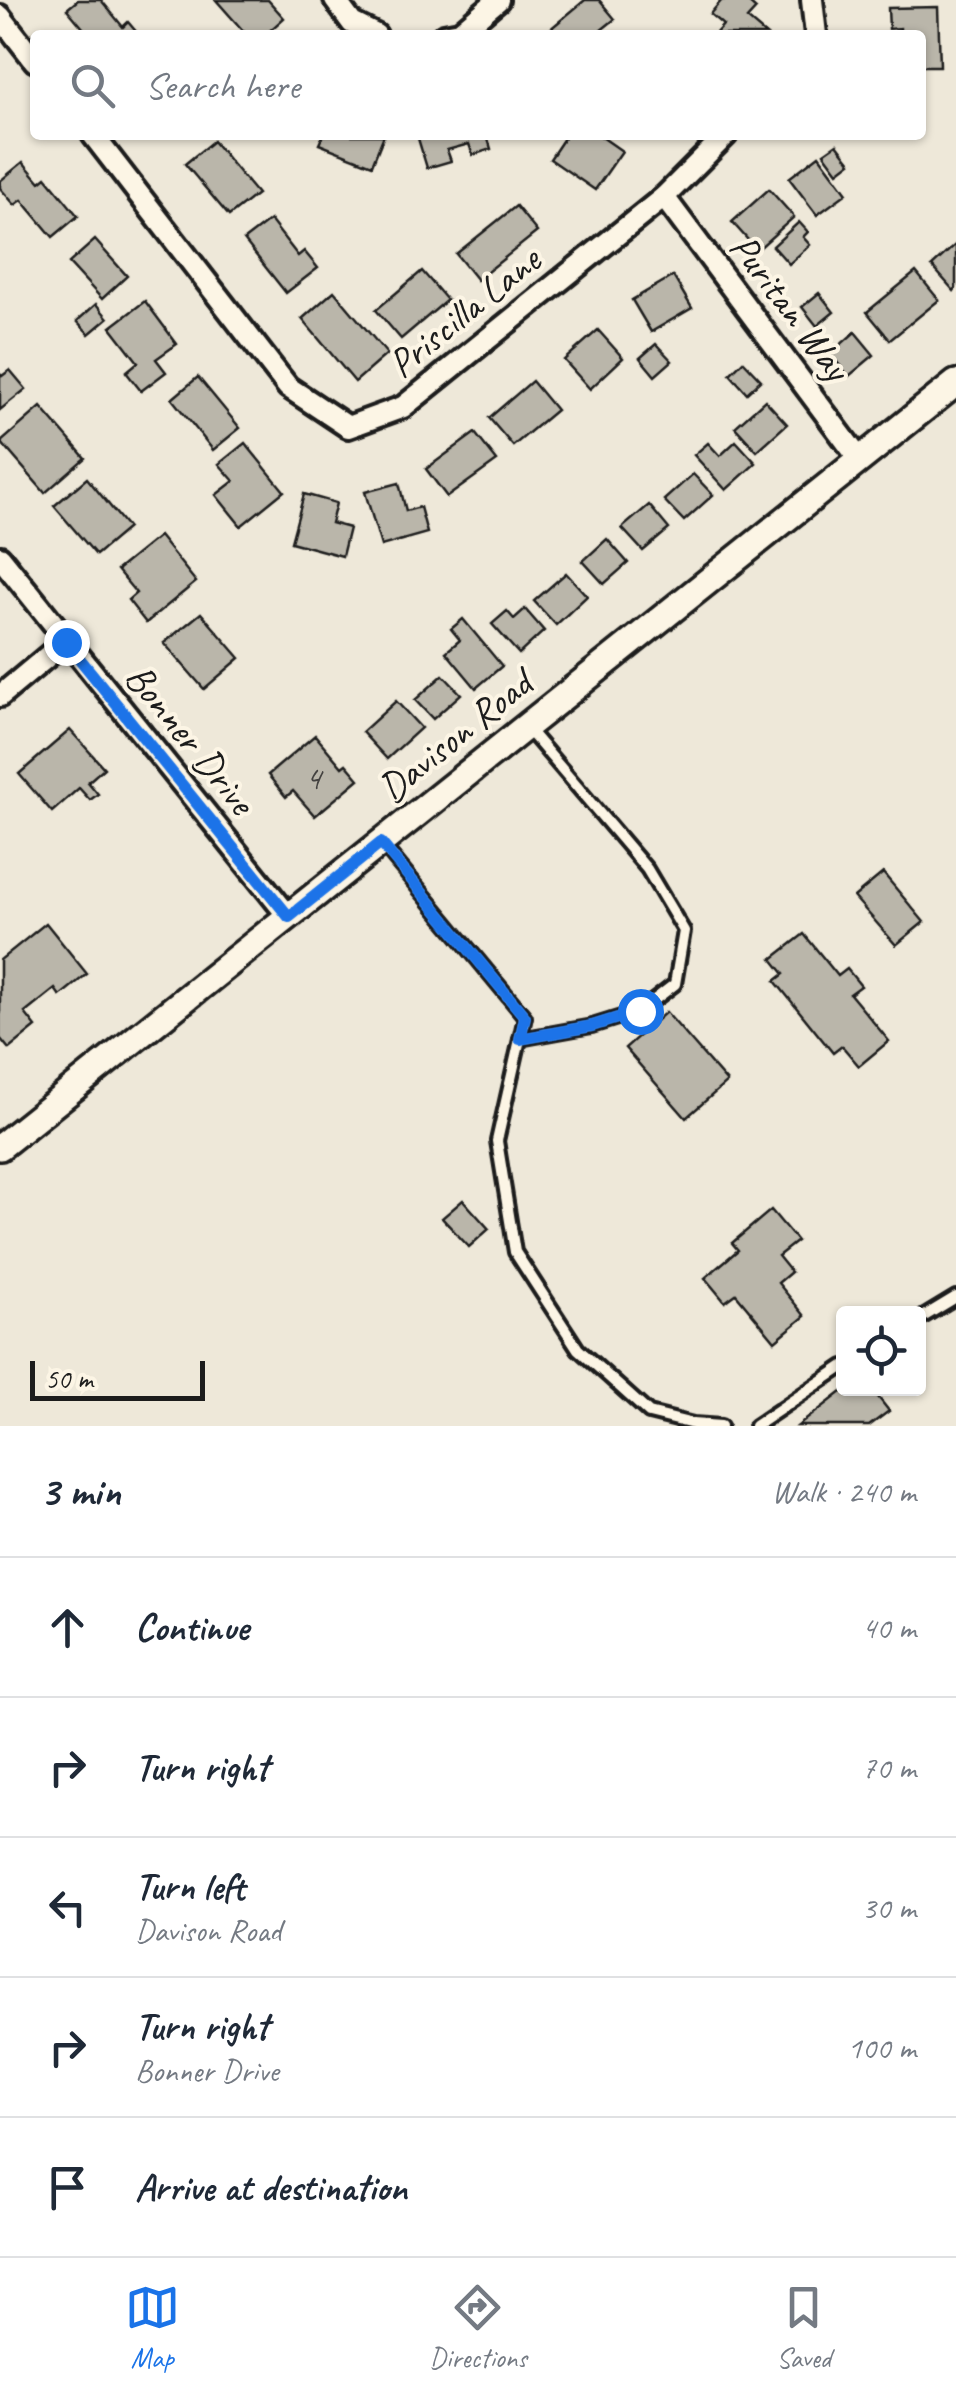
<!DOCTYPE html>
<html lang="en">
<head>
<meta charset="utf-8">
<style>
	:root { --surface:#fff; --page:#f6f6f7; --text:#1f2937; --muted:#747a83; --line:#e0e1e3; --accent:#1a73e8 }
	body { margin:0; font-family:Caveat,sans-serif; background:var(--page); color:var(--text) }
	.controls { position:absolute; right:30px; bottom:30px; display:grid; overflow:hidden; border-radius:10px; box-shadow:0 2px 8px #0004 }
	.controls button { width:90px; height:90px; display:grid; place-items:center; padding:0; border:0; border-bottom:2px solid var(--line); background:var(--surface); color:var(--text); font:50px sans-serif }
	.scale { position:absolute; left:30px; bottom:25px; width:175px; box-sizing:border-box; padding-left:10px; border:5px solid #1c1c1c; border-top:0; font-size:28px; line-height:35px; white-space:nowrap; color:#1c1c1c; -webkit-text-stroke:8px #fcf5e5; paint-order:stroke }
	.stop { position:absolute; width:30px; height:30px; margin:-22px; border:8px solid #1a73e8; border-radius:50%; background:#fff }
	.stop.end { background:#1a73e8; border-color:#fff; box-shadow:0 2px 10px #0008 }
	.list { margin:0; padding:0; list-style:none }
	h2 { display:flex; justify-content:space-between; align-items:center; height:130px; margin:0; padding:0 40px; font-size:42px }
	h2 small { font-size:32px; font-weight:400; color:var(--muted) }
	.list li { display:grid; grid-template-columns:65px 1fr auto; gap:30px; align-items:center; box-sizing:border-box; height:140px; padding:0 40px; border-top:2px solid var(--line) }
	.list b { display:block; font-size:38px; white-space:nowrap }
	.list p { margin:0; font-size:32px; white-space:nowrap; color:var(--muted) }
	.list em { font-size:32px; font-style:normal; color:var(--muted) }
	.icon { flex:none; width:55px; height:55px; fill:none; stroke:currentColor; stroke-width:2; stroke-linecap:round; stroke-linejoin:round }
	.map { position:relative; flex:none; width:956px; height:1426px; overflow:hidden }
	.search { position:absolute; background:var(--surface); box-shadow:0 2px 8px #0004; left:30px; right:30px; top:30px; height:110px; display:flex; align-items:center; gap:25px; box-sizing:border-box; padding:0 35px; border-radius:10px; color:var(--muted); font-size:38px }
	.sheet { height:830px; background:var(--surface) }
	nav { display:flex; justify-content:space-around; align-items:center; box-sizing:border-box; height:140px; border-top:2px solid var(--line); background:var(--surface); font-size:28px; color:var(--muted) }
	nav a { display:grid; justify-items:center; gap:5px }
	nav .on { color:var(--accent) }
	.map>svg:first-child { display:block }
</style>
</head>
<body>
<div class="map">
<svg width="956" height="1426" viewBox="0 0 956 1426">
	<rect width="100%" height="100%" fill="#eee8d9"/>
	<filter id="ink" filterUnits="userSpaceOnUse"><feTurbulence type="fractalNoise" baseFrequency=".01" numOctaves="2"/><feDisplacementMap in="SourceGraphic" scale="20" xChannelSelector="R" yChannelSelector="G"/><feConvolveMatrix kernelMatrix="1 2 1 2 8 2 1 2 1" color-interpolation-filters="sRGB"/></filter>
	<g filter="url(#ink)">
		<!-- building -->
		<g fill="#bab6aa" stroke="#1c1c1c" stroke-width="2.5">
			<polygon points="78,0 101,0 123,27 128,22 139,35 89,35 67,9"/>
			<polygon points="216,0 268,0 284,18 265,35 247,35"/>
			<polygon points="585,0 599,0 615,19 595,35 543,35"/>
			<polygon points="722,0 746,0 756,9 747,19 766,35 714,35 723,25 710,14"/>
			<polygon points="938,7 940,66 921,66 921,35 900,35 900,28 889,29 888,8"/>
			<polygon points="323,135 384,135 372,165 319,144"/>
			<polygon points="417,135 487,135 491,149 473,155 469,144 447,150 451,161 427,168"/>
			<polygon points="566,135 599,135 622,151 595,190 550,159"/>
			<polygon points="213,141 257,194 229,216 185,164"/>
			<polygon points="837,144 851,162 838,172 824,153"/>
			<polygon points="819,155 847,193 817,215 789,178"/>
			<polygon points="23,162 40,182 46,177 78,216 53,237 22,200 15,205 0,188 0,181"/>
			<polygon points="769,189 794,217 757,250 732,222"/>
			<polygon points="516,206 537,232 477,280 456,254"/>
			<polygon points="270,220 298,256 304,251 318,268 286,293 244,240"/>
			<polygon points="799,222 808,232 803,237 810,245 789,264 773,246"/>
			<polygon points="95,240 127,276 102,299 69,263"/>
			<polygon points="956,244 956,288 954,291 932,266"/>
			<polygon points="422,271 447,300 401,339 376,310"/>
			<polygon points="916,272 939,300 890,340 867,312"/>
			<polygon points="673,276 692,308 651,332 632,300"/>
			<polygon points="334,291 387,354 355,382 302,319"/>
			<polygon points="819,293 834,312 817,326 802,307"/>
			<polygon points="145,301 177,344 156,359 166,372 141,391 126,372 138,362 111,327"/>
			<polygon points="96,304 108,318 89,334 77,321"/>
			<polygon points="598,330 623,358 590,389 564,360"/>
			<polygon points="855,332 874,355 849,376 830,354"/>
			<polygon points="656,344 672,361 655,376 640,358"/>
			<polygon points="743,361 761,380 747,393 730,374"/>
			<polygon points="10,370 26,389 0,410 0,374 2,376"/>
			<polygon points="198,377 240,428 213,450 172,399"/>
			<polygon points="532,381 556,410 513,446 489,418"/>
			<polygon points="765,400 787,424 757,451 735,427"/>
			<polygon points="41,407 85,458 45,493 1,442"/>
			<polygon points="475,433 497,461 447,497 426,469"/>
			<polygon points="736,441 756,463 726,490 694,455 708,443 720,456"/>
			<polygon points="245,443 284,491 241,526 216,495 234,481 219,464"/>
			<polygon points="693,474 713,495 684,521 664,500"/>
			<polygon points="87,478 128,528 96,555 54,506"/>
			<polygon points="399,483 406,511 420,507 427,533 381,546 365,492"/>
			<polygon points="304,494 336,503 331,523 349,528 342,556 291,542"/>
			<polygon points="649,505 669,529 643,551 622,528"/>
			<polygon points="159,536 196,582 146,623 128,600 136,593 117,570"/>
			<polygon points="607,539 628,563 604,584 583,561"/>
			<polygon points="566,573 587,596 556,625 534,601"/>
			<polygon points="525,609 544,631 519,654 492,624 507,611 514,619"/>
			<polygon points="201,613 240,658 204,689 164,643"/>
			<polygon points="463,619 502,666 476,688 446,652 460,640 451,629"/>
			<polygon points="443,675 461,694 433,719 415,700"/>
			<polygon points="396,701 421,728 387,759 362,732"/>
			<polygon points="70,730 104,768 88,782 98,794 90,800 79,788 52,812 19,774"/>
			<polygon points="315,735 342,767 346,764 359,779 315,816 293,791 286,797 268,775"/>
			<polygon points="883,873 924,922 896,945 854,897"/>
			<polygon points="46,923 87,974 60,996 55,989 25,1013 36,1027 9,1049 0,1038 0,960"/>
			<polygon points="804,934 838,976 847,969 861,986 850,994 889,1041 859,1066 842,1046 833,1053 775,981 784,974 772,959"/>
			<polygon points="666,1012 727,1082 686,1118 625,1048"/>
			<polygon points="463,1200 489,1229 469,1247 442,1218"/>
			<polygon points="771,1210 797,1241 778,1256 791,1272 778,1283 805,1316 775,1341 736,1294 725,1302 705,1278 738,1250 732,1243"/>
			<polygon points="847,1388 871,1388 889,1411 869,1426 798,1426"/>
		</g>
		<g fill="none" stroke-linecap="round" stroke-linejoin="round">
			<!-- service casing -->
			<g stroke="#1c1c1c" stroke-width="18">
				<g id="service">
					<polyline points="382,844 525,1017 497,1141 515,1252 578,1349 649,1413 693,1424 721,1426"/>
					<polyline points="520,1039 592,1026 640,1011 675,984 684,931 647,869 527,728"/>
					<polyline points="918,1320 956,1297"/>
					<polyline points="755,1426 844,1366"/>
				</g>
			</g>
			<!-- minor casing -->
			<g stroke="#1c1c1c" stroke-width="28">
				<g id="minor">
					<polyline points="335,0 352,23 376,35"/>
					<polyline points="812,0 816,35"/>
					<polyline points="0,16 35,61"/>
					<polyline points="444,35 460,32 498,0"/>
					<polyline points="93,135 288,387 348,427 403,407 664,197 726,135"/>
					<polyline points="664,197 860,460"/>
					<polyline points="0,557 289,917"/>
					<polyline points="0,696 66,641"/>
				</g>
			</g>
			<!-- tertiary casing -->
			<g stroke="#1c1c1c" stroke-width="32">
				<polyline id="tertiary" points="0,1147 956,383"/>
			</g>
			<!-- service -->
			<use href="#service" stroke="#fcf5e5" stroke-width="10"/>
			<!-- minor -->
			<use href="#minor" stroke="#fcf5e5" stroke-width="20"/>
			<!-- tertiary -->
			<use href="#tertiary" stroke="#fcf5e5" stroke-width="25"/>
		</g>
	</g>
	<g fill="none" stroke-linecap="round" stroke-linejoin="round" filter="url(#ink)">
		<!-- route -->
		<polyline stroke="#1a73e8" stroke-width="12" points="66,642 289,917 381,843 525,1017 520,1039 592,1026 640,1011"/>
	</g>
	<g text-anchor="middle" dominant-baseline="central" stroke-width="8" stroke-linejoin="round" paint-order="stroke">
		<!-- number labels -->
		<g font-size="35" fill="#444240">
			<text x="313" y="777">4</text>
		</g>
		<!-- street labels -->
		<g font-size="40" fill="#1c1c1c" stroke="#fcf5e5">
			<text transform="translate(790 307) rotate(53)">Puritan Way</text>
			<text transform="translate(464 312) rotate(-39)">Priscilla Lane</text>
			<text transform="translate(455 736) rotate(-39)">Davison Road</text>
			<text transform="translate(190 739) rotate(51)">Bonner Drive</text>
		</g>
	</g>
</svg>
<div class="controls">
<button><svg class="icon" aria-label="locate" viewBox="0 0 24 24"><circle cx="12" cy="12" r="6"/><path d="M12 2v4M12 18v4M2 12h4M18 12h4"/></svg></button>
</div>
<div class="scale">50 m</div>
<div class="stop" style="left:640px;top:1011px"></div>
<div class="stop end" style="left:66px;top:642px"></div>
<div class="search"><svg class="icon" aria-label="search" viewBox="0 0 24 24"><circle cx="10" cy="10" r="6"/><path d="M15 15l6 6"/></svg>Search here</div>
</div>
<section class="sheet">
<h2>3 min<small>Walk · 240 m</small></h2>
<ul class="list">
<li><svg class="icon" aria-label="ahead" viewBox="0 0 24 24"><path d="M12 20V5M6 11l6-6 6 6"/></svg><div><b>Continue</b></div><em>40 m</em></li>
<li><svg class="icon" aria-label="right" viewBox="0 0 24 24"><path d="M7 20v-9h11M14 6l5 5-5 5"/></svg><div><b>Turn right</b></div><em>70 m</em></li>
<li><svg class="icon" aria-label="left" viewBox="0 0 24 24"><path d="M17 20v-9H6M10 6l-5 5 5 5"/></svg><div><b>Turn left</b><p>Davison Road</p></div><em>30 m</em></li>
<li><svg class="icon" aria-label="right" viewBox="0 0 24 24"><path d="M7 20v-9h11M14 6l5 5-5 5"/></svg><div><b>Turn right</b><p>Bonner Drive</p></div><em>100 m</em></li>
<li><svg class="icon" aria-label="arrive" viewBox="0 0 24 24"><path d="M6 21V4h12l-3 4 3 4H6"/></svg><div><b>Arrive at destination</b></div></li>
</ul>
</section>
<nav>
<a class="on"><svg class="icon" aria-label="map" viewBox="0 0 24 24"><path d="M3 6l6-2 6 2 6-2v14l-6 2-6-2-6 2zM9 4v14M15 6v14"/></svg>Map</a>
<a><svg class="icon" aria-label="directions" viewBox="0 0 24 24"><path d="M12 3l9 9-9 9-9-9zM9 14v-3h6M13 9l2 2-2 2"/></svg>Directions</a>
<a><svg class="icon" aria-label="saved" viewBox="0 0 24 24"><path d="M7 4h10v16l-5-4-5 4z"/></svg>Saved</a>
</nav>
</body>
</html>
